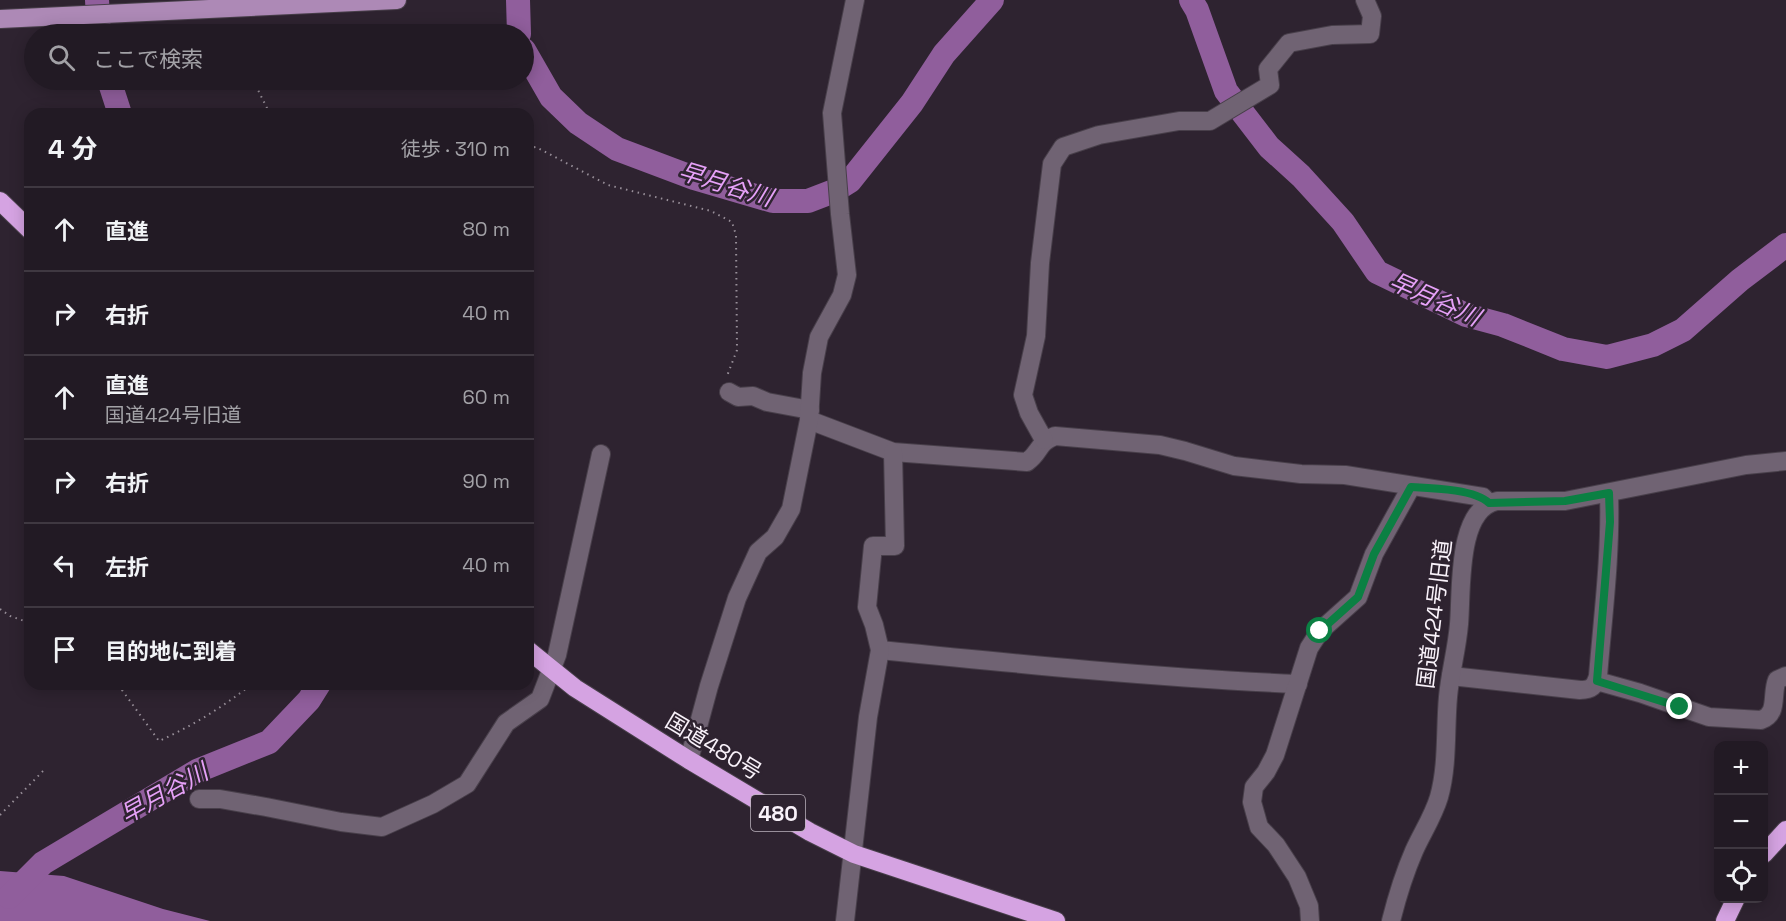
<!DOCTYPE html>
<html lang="ja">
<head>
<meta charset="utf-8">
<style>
	:root { --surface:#221a24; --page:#2e2731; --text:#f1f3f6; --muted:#a2a1a6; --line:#3f3841 }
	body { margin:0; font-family:"Space Grotesk","Noto Sans JP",sans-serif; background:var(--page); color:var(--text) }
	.controls { position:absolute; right:18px; bottom:18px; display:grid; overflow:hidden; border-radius:12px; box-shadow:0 3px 15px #0003 }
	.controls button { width:54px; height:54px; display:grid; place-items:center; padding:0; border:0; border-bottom:2px solid var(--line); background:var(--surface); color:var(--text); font:30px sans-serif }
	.stop { position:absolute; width:18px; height:18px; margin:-14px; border:4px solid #0b8043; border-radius:50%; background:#fff }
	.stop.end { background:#0b8043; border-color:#fff; box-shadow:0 2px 6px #0008 }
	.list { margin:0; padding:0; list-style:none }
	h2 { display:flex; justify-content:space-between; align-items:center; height:78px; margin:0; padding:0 24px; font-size:26px }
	h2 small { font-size:20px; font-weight:400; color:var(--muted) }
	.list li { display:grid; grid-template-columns:39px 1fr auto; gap:18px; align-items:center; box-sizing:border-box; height:84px; padding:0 24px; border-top:2px solid var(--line) }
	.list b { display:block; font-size:22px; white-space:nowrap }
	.list p { margin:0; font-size:20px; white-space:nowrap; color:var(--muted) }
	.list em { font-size:20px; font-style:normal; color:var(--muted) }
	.icon { flex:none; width:33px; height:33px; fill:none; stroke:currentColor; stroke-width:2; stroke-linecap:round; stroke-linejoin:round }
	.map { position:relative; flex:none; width:1786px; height:921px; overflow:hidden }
	.search { position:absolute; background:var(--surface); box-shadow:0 3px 15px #0003; left:24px; top:24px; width:510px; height:66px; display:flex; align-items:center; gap:15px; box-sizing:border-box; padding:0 21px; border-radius:33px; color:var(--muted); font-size:22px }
	.panel { position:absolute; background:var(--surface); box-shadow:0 3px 15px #0003; left:24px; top:108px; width:510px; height:582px; border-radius:18px }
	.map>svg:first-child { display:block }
</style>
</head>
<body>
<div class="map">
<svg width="1786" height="921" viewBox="0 0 1786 921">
	<rect width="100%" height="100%" fill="#2e2330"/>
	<!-- water -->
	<polygon fill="#905e9c" points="0,871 64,876 163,909 210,921 0,921"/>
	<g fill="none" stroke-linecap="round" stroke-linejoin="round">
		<!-- river -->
		<g stroke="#905e9c" stroke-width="24">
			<polyline points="97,0 99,34"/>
			<polyline points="518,0 519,34"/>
			<polyline points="1191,0 1197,10 1226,91 1269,147 1301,176 1343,222 1377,272 1466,315 1503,325 1563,349 1607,357 1653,345 1683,330 1740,280 1786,245"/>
			<polyline points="524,50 551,97 578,123 617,149 694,178 773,201 808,201 834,191 850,181 912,103 944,54 992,0"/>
			<polyline points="109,80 120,114"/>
			<polyline points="9,897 43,863 197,771 269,742 309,700 319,684"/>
		</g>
		<!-- minor casing -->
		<g stroke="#483f4a" stroke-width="20">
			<g id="minor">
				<polyline points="729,392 738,397 753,396 767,402 810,410"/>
				<path d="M809,420L893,452L1027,462C1041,452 1037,443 1055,436L1160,445L1185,451L1234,466L1301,474L1345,475L1483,497L1489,503"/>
				<polyline points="1044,440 1029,413 1023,395 1036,336 1040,263 1052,164 1063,147 1099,135 1179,121 1210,121 1270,85 1268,69 1289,43 1332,35 1370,34 1372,16 1365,0"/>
				<path d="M880,650C1019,664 1158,678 1298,684"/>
				<path d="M1451,676L1580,690C1592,690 1595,686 1598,676C1603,615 1611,554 1609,493"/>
				<path d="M1597,681L1640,693L1709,717L1761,720C1779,714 1771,694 1777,680L1786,676"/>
				<polyline points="689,760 709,686 737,598 758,552 775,537 791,509 809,420 812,373 819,337 842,295 847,275 840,214 832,113 855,0"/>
				<polyline points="199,799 220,799 266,807 341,822 382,827 433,804 467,784 506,723 540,699 557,655 601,454"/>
				<polyline points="845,921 868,717 880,650 874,625 867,607 873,546 895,546 893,452"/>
				<polyline points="1310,921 1309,906 1297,877 1276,845 1259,827 1252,802 1254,787 1266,772 1275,755 1309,648 1320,631 1358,597 1374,554 1411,487"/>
				<path d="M1391,921C1397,897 1404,874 1414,851C1422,833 1433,817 1439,797C1448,765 1445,730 1448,697C1450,673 1457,649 1459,624C1462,592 1456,509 1497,501H1565L1746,465L1786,461"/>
			</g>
		</g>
		<!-- major casing -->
		<g stroke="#483f4a" stroke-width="20">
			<polyline id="major" points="0,19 397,0"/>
		</g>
		<!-- highway casing -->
		<g stroke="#483f4a" stroke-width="20">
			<g id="highway">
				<polyline points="0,201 30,230"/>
				<polyline points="528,650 575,688 689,760 810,832 854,854 1056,921"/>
				<polyline points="1764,854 1786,830"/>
				<polyline points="1725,921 1736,898"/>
			</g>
		</g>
		<!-- path -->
		<g stroke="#988f99" stroke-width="2" stroke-dasharray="1.5 4.5" stroke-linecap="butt">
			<polyline points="242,28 243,34"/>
			<polyline points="253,80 270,114"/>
			<polyline points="528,148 536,147 608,185 711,211 732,222 736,235 737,350 727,376"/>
			<polyline points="0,609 10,616 30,623"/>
			<path d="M121,684L122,690L159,741C192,726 223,707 252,684"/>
			<polyline points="0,815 45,769"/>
		</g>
		<!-- minor -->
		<use href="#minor" stroke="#706373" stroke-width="18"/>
		<!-- major -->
		<use href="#major" stroke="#ad89b6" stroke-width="18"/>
		<!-- highway -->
		<use href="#highway" stroke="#d5a3e2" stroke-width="18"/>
	</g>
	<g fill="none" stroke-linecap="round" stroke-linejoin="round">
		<!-- route -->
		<path stroke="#0b8043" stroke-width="8" d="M1320,631L1358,597L1374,554L1411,487C1431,488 1475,489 1489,503L1565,501L1609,493L1610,522L1597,681L1680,707"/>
	</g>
	<g text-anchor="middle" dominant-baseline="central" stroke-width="5" stroke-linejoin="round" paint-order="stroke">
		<!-- shield labels -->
		<rect fill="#2e2330" stroke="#bcb4bd" stroke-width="1.5" x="751" y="795" width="54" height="36" rx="4.5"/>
		<g font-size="21" font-weight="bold" fill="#f9f2fa">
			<text x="778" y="813">480</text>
		</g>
		<!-- street labels -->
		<g font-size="22" fill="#f9f2fa" stroke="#2e2330">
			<text transform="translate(1434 614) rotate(-83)">国道424号旧道</text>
			<text transform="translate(714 746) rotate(31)">国道480号</text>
		</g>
		<!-- water labels -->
		<g font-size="24" font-style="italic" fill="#e6a1f8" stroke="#2e2330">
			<text transform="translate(726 184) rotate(17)">早月谷川</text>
			<text transform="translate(1435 299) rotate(24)">早月谷川</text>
			<text transform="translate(164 793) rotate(-29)">早月谷川</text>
		</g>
	</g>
</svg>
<div class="controls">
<button>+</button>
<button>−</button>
<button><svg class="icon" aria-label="locate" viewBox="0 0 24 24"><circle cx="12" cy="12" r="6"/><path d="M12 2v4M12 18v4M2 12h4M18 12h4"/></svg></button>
</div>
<div class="stop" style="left:1320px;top:631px"></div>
<div class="stop end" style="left:1680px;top:707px"></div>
<div class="search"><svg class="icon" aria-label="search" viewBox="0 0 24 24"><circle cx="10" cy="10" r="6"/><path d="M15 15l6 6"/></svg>ここで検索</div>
<section class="panel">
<h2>4 分<small>徒歩 · 310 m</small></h2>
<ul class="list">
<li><svg class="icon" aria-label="ahead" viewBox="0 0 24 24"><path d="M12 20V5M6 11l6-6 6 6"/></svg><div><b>直進</b></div><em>80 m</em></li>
<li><svg class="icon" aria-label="right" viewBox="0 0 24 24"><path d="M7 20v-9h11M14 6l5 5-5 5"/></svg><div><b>右折</b></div><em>40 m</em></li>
<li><svg class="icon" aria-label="ahead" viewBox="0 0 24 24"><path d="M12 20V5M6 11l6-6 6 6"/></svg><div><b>直進</b><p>国道424号旧道</p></div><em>60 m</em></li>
<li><svg class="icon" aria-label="right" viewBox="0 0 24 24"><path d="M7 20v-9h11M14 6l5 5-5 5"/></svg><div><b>右折</b></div><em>90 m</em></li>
<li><svg class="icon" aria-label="left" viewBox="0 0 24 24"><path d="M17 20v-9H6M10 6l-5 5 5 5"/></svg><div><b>左折</b></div><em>40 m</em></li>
<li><svg class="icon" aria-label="arrive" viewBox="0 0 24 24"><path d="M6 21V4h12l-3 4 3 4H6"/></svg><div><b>目的地に到着</b></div></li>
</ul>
</section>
</div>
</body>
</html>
